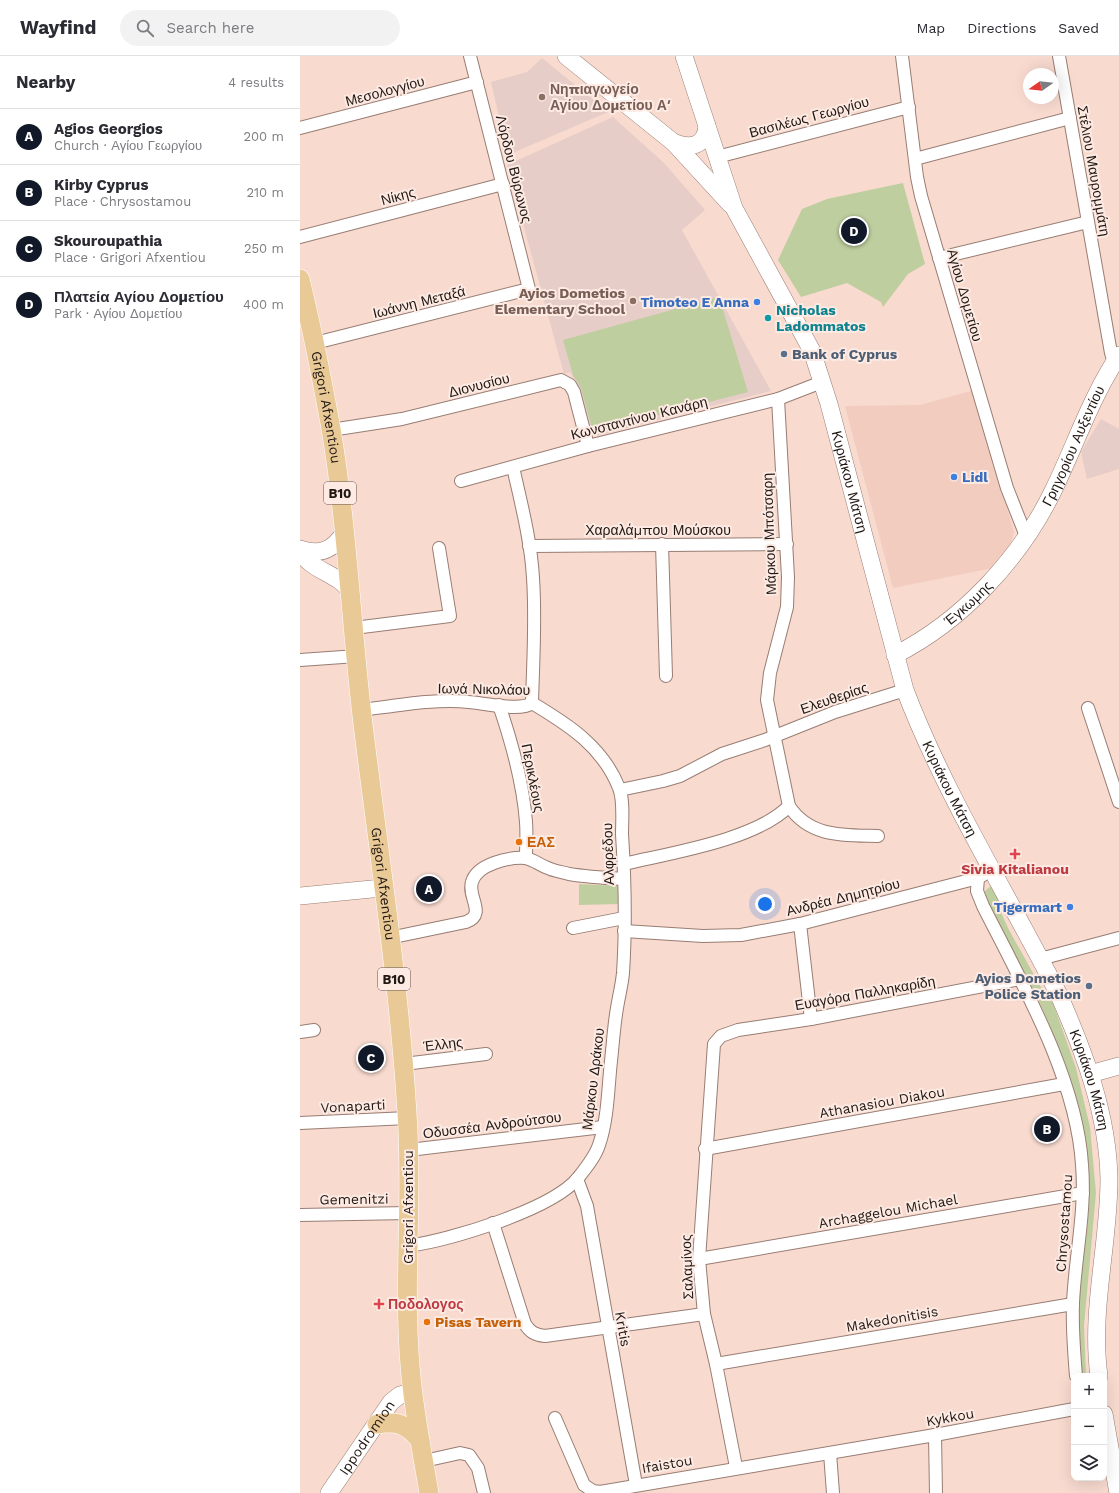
<!DOCTYPE html>
<html lang="en">
<head>
<meta charset="utf-8">
<style>
	:root { --surface:#fff; --page:#f2f2f3; --text:#2b2b33; --muted:#7c7c81; --line:#e1e1e2; --accent:#111827 }
	body { margin:0; font-family:"Work Sans",sans-serif; background:var(--page); color:var(--text) }
	.controls { position:absolute; right:12px; bottom:12px; display:grid; overflow:hidden; border-radius:8px; box-shadow:0 4px 16px #0002 }
	.controls button { width:36px; height:36px; display:grid; place-items:center; padding:0; border:0; border-bottom:1px solid var(--line); background:var(--surface); color:var(--text); font:20px sans-serif }
	.compass { position:absolute; left:723px; top:12px; width:36px; height:36px; border-radius:50%; background:var(--surface); box-shadow:0 4px 16px #0002; rotate:256deg }
	.you { position:absolute; left:465px; top:848px; width:14px; height:14px; margin:-10px; border:3px solid #fff; border-radius:50%; background:#1a73e8; box-shadow:0 0 0 6px #1a73e833 }
	.badge { display:grid; place-items:center; width:26px; height:26px; border-radius:50%; background:var(--accent); color:#fff; font-size:13px; font-weight:700 }
	.pin { position:absolute; translate:-50% -50%; border:2px solid #fff; box-shadow:0 1px 4px #0006 }
	.list { margin:0; padding:0; list-style:none }
	h2 { display:flex; justify-content:space-between; align-items:center; height:52px; margin:0; padding:0 16px; font-size:17px }
	h2 small { font-size:13px; font-weight:400; color:var(--muted) }
	.list li { display:grid; grid-template-columns:26px 1fr auto; gap:12px; align-items:center; box-sizing:border-box; height:56px; padding:0 16px; border-top:1px solid var(--line) }
	.list b { display:block; font-size:15px; white-space:nowrap }
	.list p { margin:0; font-size:13px; white-space:nowrap; color:var(--muted) }
	.list em { font-size:13px; font-style:normal; color:var(--muted) }
	.icon { flex:none; width:22px; height:22px; fill:none; stroke:currentColor; stroke-width:2; stroke-linecap:round; stroke-linejoin:round }
	.map { position:relative; flex:none; width:819px; height:1437px; overflow:hidden }
	header { display:flex; align-items:center; gap:24px; box-sizing:border-box; height:56px; padding:0 20px; background:var(--surface); border-bottom:1px solid var(--line) }
	header strong { font-size:19px }
	nav { display:flex; gap:22px; margin-inline-start:auto; font-size:14px }
	.search { width:280px; height:36px; background:var(--page); display:flex; align-items:center; gap:10px; box-sizing:border-box; padding:0 14px; border-radius:22px; color:var(--muted); font-size:15px }
	main { display:flex }
	aside { flex:1; background:var(--surface) }
	.map>svg:first-child { display:block }
</style>
</head>
<body>
<header>
<strong>Wayfind</strong>
<div class="search"><svg class="icon" aria-label="search" viewBox="0 0 24 24"><circle cx="10" cy="10" r="6"/><path d="M15 15l6 6"/></svg>Search here</div>
<nav><a>Map</a><a>Directions</a><a>Saved</a></nav>
</header>
<main>
<aside>
<h2>Nearby<small>4 results</small></h2>
<ul class="list">
<li><span class="badge">A</span><div><b>Agios Georgios</b><p>Church · Αγίου Γεωργίου</p></div><em>200 m</em></li>
<li><span class="badge">B</span><div><b>Kirby Cyprus</b><p>Place · Chrysostamou</p></div><em>210 m</em></li>
<li><span class="badge">C</span><div><b>Skouroupathia</b><p>Place · Grigori Afxentiou</p></div><em>250 m</em></li>
<li><span class="badge">D</span><div><b>Πλατεία Αγίου Δομετίου</b><p>Park · Αγίου Δομετίου</p></div><em>400 m</em></li>
</ul>
</aside>
<div class="map">
<svg width="819" height="1437" viewBox="0 0 819 1437">
	<rect width="100%" height="100%" fill="#f8dacf"/>
	<!-- built -->
	<polygon fill="#f2ccbf" points="674,334 714,476 708,497 693,512 593,532 545,350 620,349"/>
	<!-- education -->
	<g fill="#e6cdc7">
		<polygon points="242,2 308,56 208,99 191,26 227,16"/>
		<polygon points="313,61 364,107 405,154 382,174 471,335 292,381 279,333 270,316 264,318 207,109"/>
		<polygon points="801,363 819,373 819,413 787,423 781,396"/>
	</g>
	<!-- green -->
	<g fill="#bfce9f">
		<polygon points="603,127 625,208 608,218 583,251 581,246 547,227 501,241 478,204 502,153 527,143"/>
		<polygon points="415,242 423,254 448,336 293,376 281,332 273,319 263,284"/>
		<polygon points="279,828 319,830 319,848 279,849"/>
		<polygon points="691,830 699,845 702,859 709,874 743,935 753,947 776,1012 790,1071 796,1137 784,1270 786,1320 781,1320 777,1256 788,1165 789,1137 770,1031 753,977 740,947 684,841 685,835"/>
	</g>
	<g fill="none" stroke-linecap="round" stroke-linejoin="round">
		<!-- street casing -->
		<g stroke="#987d73" stroke-width="14">
			<g id="street">
				<polyline points="602,0 617,121 621,140 707,432 726,480"/>
				<polyline points="759,0 811,297 813,303 818,309"/>
				<polyline points="0,72 177,26"/>
				<polyline points="417,101 609,51"/>
				<polyline points="615,103 770,62"/>
				<polyline points="0,181 203,128"/>
				<polyline points="639,202 788,166"/>
				<polyline points="15,287 229,233 170,0"/>
				<path d="M478,343L488,521L487,551L470,617L467,644L489,750C510,782 545,779 578,780"/>
				<polyline points="31,374 102,363 261,324 270,329 274,336 288,390"/>
				<path d="M213,411C221,447 231,485 233,522C236,564 233,606 232,647"/>
				<polyline points="161,425 288,390 478,343 522,326"/>
				<polyline points="362,488 366,620"/>
				<polyline points="229,490 487,488"/>
				<polyline points="54,572 150,560 139,492"/>
				<polyline points="0,604 57,600"/>
				<path d="M199,649C212,687 223,726 226,766C227,778 226,790 226,802"/>
				<polyline points="788,652 819,746"/>
				<path d="M62,654C94,650 137,642 169,646C183,647 221,656 232,647"/>
				<polyline points="320,734 363,725 380,720 422,698 465,684 535,656 605,634"/>
				<path d="M324,808C370,797 456,784 489,750"/>
				<path d="M678,822L677,835L683,850C722,927 777,1023 782,1109C786,1155 775,1201 773,1247C772,1272 774,1296 776,1320"/>
				<polyline points="500,868 511,963"/>
				<polyline points="273,872 324,862"/>
				<polyline points="324,875 403,880 441,879 500,868 678,822 683,819"/>
				<path d="M89,882L166,866C187,858 167,841 172,826C177,808 209,801 225,802C233,803 241,810 248,812C254,815 262,816 269,818C287,821 306,822 324,823"/>
				<polyline points="740,903 819,882"/>
				<polyline points="0,976 14,974"/>
				<polyline points="104,1008 186,998"/>
				<polyline points="0,1067 108,1062"/>
				<polyline points="405,1093 764,1028"/>
				<polyline points="109,1094 303,1071"/>
				<polyline points="277,1123 287,1150 336,1429"/>
				<polyline points="0,1159 108,1157"/>
				<path d="M193,1167L225,1268C230,1276 235,1279 245,1280L404,1258"/>
				<path d="M108,1190C150,1184 251,1154 278,1122C286,1112 295,1101 299,1089C308,1063 308,1032 311,1005C313,987 314,969 317,952C319,940 322,928 323,917C326,871 325,824 322,778C322,766 324,743 319,732C303,691 269,669 232,647"/>
				<polyline points="399,1203 783,1137"/>
				<polyline points="416,1308 773,1248"/>
				<polyline points="255,1362 284,1429 293,1435 300,1436 635,1379 774,1353"/>
				<polyline points="635,1379 636,1437"/>
				<polyline points="530,1397 533,1437"/>
				<polyline points="124,1405 160,1397 169,1399 178,1412 184,1437"/>
				<polyline points="436,1411 416,1308 404,1258 399,1203 414,988 421,980 438,974 511,963 720,923"/>
			</g>
		</g>
		<!-- secondary casing -->
		<g stroke="#987d73" stroke-width="18">
			<g id="secondary">
				<polyline points="266,0 373,86 430,148"/>
				<path id="s1" d="M384,0L434,152L512,295L529,348L605,634C645,739 707,837 758,937C784,995 808,1059 809,1123C809,1189 790,1254 799,1320"/>
				<path d="M373,86C390,93 405,91 407,70"/>
				<path d="M0,493C20,500 33,494 44,477"/>
				<path d="M0,495C12,516 37,516 51,536"/>
				<path id="s2" d="M595,599C662,565 720,503 753,435C775,390 791,341 819,299"/>
				<polyline points="0,840 82,832"/>
				<polyline points="790,1018 819,1010"/>
				<polyline points="804,1358 818,1437"/>
				<path id="s3" d="M29,1437L91,1346L100,1339L113,1335"/>
			</g>
		</g>
		<!-- primary casing -->
		<g stroke="#fff" stroke-width="20">
			<g id="primary">
				<path id="s4" d="M0,223C12,273 22,323 31,373C47,468 51,565 62,660C78,793 99,925 107,1057C113,1141 103,1226 110,1309C113,1352 122,1395 129,1437"/>
				<path d="M77,1368C98,1365 106,1368 120,1384"/>
			</g>
		</g>
		<!-- street -->
		<use href="#street" stroke="#fff" stroke-width="12"/>
		<!-- secondary -->
		<use href="#secondary" stroke="#fff" stroke-width="17"/>
		<!-- primary -->
		<use href="#primary" stroke="#e9ca96" stroke-width="19"/>
	</g>
	<!-- markers -->
	<g fill="#8d6e63" stroke="#fceae3" stroke-width="1.5">
		<circle cx="242" cy="41" r="4"/>
		<circle cx="333" cy="245" r="4"/>
	</g>
	<g fill="#3f7fe0" stroke="#fceae3" stroke-width="1.5">
		<circle cx="457" cy="246" r="4"/>
		<circle cx="654" cy="421" r="4"/>
		<circle cx="770" cy="851" r="4"/>
	</g>
	<circle fill="#0f9aa8" stroke="#fceae3" stroke-width="1.5" cx="468" cy="262" r="4"/>
	<g fill="#5c6f8a" stroke="#fceae3" stroke-width="1.5">
		<circle cx="484" cy="298" r="4"/>
		<circle cx="789" cy="930" r="4"/>
	</g>
	<g fill="#e8710a" stroke="#fceae3" stroke-width="1.5">
		<circle cx="219" cy="786" r="4"/>
		<circle cx="127" cy="1266" r="4"/>
	</g>
	<g fill="#e0444e" stroke="#fceae3" stroke-width="1.5">
		<path d="M713 792h4v4h4v4h-4v4h-4v-4h-4v-4h4z"/>
		<path d="M77 1242h4v4h4v4h-4v4h-4v-4h-4v-4h4z"/>
	</g>
	<g text-anchor="middle" dominant-baseline="central" stroke-width="4" stroke-linejoin="round" paint-order="stroke">
		<!-- shield labels -->
		<g fill="#fceae3" stroke="#635651" stroke-width="1">
			<rect x="24" y="426" width="32" height="22" rx="3"/>
			<rect x="78" y="912" width="32" height="22" rx="3"/>
		</g>
		<g font-size="13" font-weight="bold" fill="#211713">
			<text x="40" y="437">B10</text>
			<text x="94" y="923">B10</text>
		</g>
		<!-- education labels -->
		<g font-size="14" font-weight="bold" fill="#785e54" stroke="#fceae3" text-anchor="start">
			<text x="250" y="33">Νηπιαγωγείο<tspan x="250" dy="16">Αγίου Δομετίου Αʹ</tspan></text>
			<text x="325" y="237" text-anchor="end">Ayios Dometios<tspan x="325" dy="16">Elementary School</tspan></text>
		</g>
		<!-- street labels -->
		<g font-size="14" fill="#211713" stroke="#fceae3">
			<text transform="translate(85 35) rotate(-15)">Μεσολογγίου</text>
			<text transform="translate(509 61) rotate(-15)">Βασιλέως Γεωργίου</text>
			<text transform="translate(214 113) rotate(76)">Λόρδου Βύρωνος</text>
			<text transform="translate(794 115) rotate(80)">Στέλιου Μαυρομμάτη</text>
			<text transform="translate(98 140) rotate(-15)">Νίκης</text>
			<text transform="translate(665 239) rotate(74)">Αγίου Δομετίου</text>
			<text transform="translate(119 246) rotate(-14)">Ιωάννη Μεταξά</text>
			<text transform="translate(179 329) rotate(-14)">Διονυσίου</text>
			<text stroke="none"><textPath href="#s4" startOffset="131">Grigori Afxentiou</textPath></text>
			<text transform="translate(339 362) rotate(-14)">Κωνσταντίνου Κανάρη</text>
			<text stroke="none"><textPath href="#s2" startOffset="281">Γρηγορίου Αυξεντίου</textPath></text>
			<text stroke="none"><textPath href="#s1" startOffset="459">Κυριάκου Μάτση</textPath></text>
			<text x="358" y="474">Χαραλάμπου Μούσκου</text>
			<text transform="translate(469 478) rotate(-92)">Μάρκου Μπότσαρη</text>
			<text stroke="none"><textPath href="#s2" startOffset="90">Έγκωμης</textPath></text>
			<text transform="translate(184 633) rotate(1)">Ιωνά Νικολάου</text>
			<text transform="translate(534 642) rotate(-19)">Ελευθερίας</text>
			<text transform="translate(233 722) rotate(79)">Περικλέους</text>
			<text stroke="none"><textPath href="#s1" startOffset="783">Κυριάκου Μάτση</textPath></text>
			<text transform="translate(308 798) rotate(-92)">Αλφρέδου</text>
			<text stroke="none"><textPath href="#s4" startOffset="611">Grigori Afxentiou</textPath></text>
			<text transform="translate(543 841) rotate(-14)">Ανδρέα Δημητρίου</text>
			<text transform="translate(565 937) rotate(-10)">Ευαγόρα Παλληκαρίδη</text>
			<text transform="translate(143 988) rotate(-7)">Έλλης</text>
			<text transform="translate(293 1023) rotate(-83)">Μάρκου Δράκου</text>
			<text stroke="none"><textPath href="#s1" startOffset="1107">Κυριάκου Μάτση</textPath></text>
			<text transform="translate(582 1046) rotate(-10)">Athanasiou Diakou</text>
			<text transform="translate(53 1050) rotate(-3)">Vonaparti</text>
			<text transform="translate(192 1069) rotate(-7)">Οδυσσέα Ανδρούτσου</text>
			<text transform="translate(54 1143) rotate(-1)">Gemenitzi</text>
			<text transform="translate(108 1151) rotate(-90)">Grigori Afxentiou</text>
			<text transform="translate(588 1155) rotate(-10)">Archaggelou Michael</text>
			<text transform="translate(764 1167) rotate(-86)">Chrysostamou</text>
			<text transform="translate(387 1211) rotate(-92)">Σαλαμίνος</text>
			<text transform="translate(592 1263) rotate(-10)">Makedonitisis</text>
			<text transform="translate(323 1273) rotate(80)">Kritis</text>
			<text transform="translate(650 1361) rotate(-10)">Kykkou</text>
			<text stroke="none"><textPath href="#s3" startOffset="67">Ippodromion</textPath></text>
			<text transform="translate(367 1408) rotate(-10)">Ifaistou</text>
		</g>
		<!-- shop labels -->
		<g font-size="14" font-weight="bold" fill="#366cbe" stroke="#fceae3" text-anchor="end">
			<text x="449" y="246">Timoteo E Anna</text>
			<text x="662" y="421" text-anchor="start">Lidl</text>
			<text x="762" y="851">Tigermart</text>
		</g>
		<!-- culture labels -->
		<g font-size="14" font-weight="bold" fill="#0d838f" stroke="#fceae3" text-anchor="start">
			<text x="476" y="254">Nicholas<tspan x="476" dy="16">Ladommatos</tspan></text>
		</g>
		<!-- service labels -->
		<g font-size="14" font-weight="bold" fill="#4e5e75" stroke="#fceae3" text-anchor="start">
			<text x="492" y="298">Bank of Cyprus</text>
			<text x="781" y="922" text-anchor="end">Ayios Dometios<tspan x="781" dy="16">Police Station</tspan></text>
		</g>
		<!-- food labels -->
		<g font-size="14" font-weight="bold" fill="#c56008" stroke="#fceae3" text-anchor="start">
			<text x="227" y="786">ΕΑΣ</text>
			<text x="135" y="1266">Pisas Tavern</text>
		</g>
		<!-- health labels -->
		<g font-size="14" font-weight="bold" fill="#be3a42" stroke="#fceae3">
			<text x="715" y="813">Sivia Kitalianou</text>
			<text x="88" y="1248" text-anchor="start">Ποδολογος</text>
		</g>
	</g>
</svg>
<div class="controls">
<button>+</button>
<button>−</button>
<button><svg class="icon" aria-label="layers" viewBox="0 0 24 24"><path d="M12 4l9 5-9 5-9-5zM3 14l9 5 9-5"/></svg></button>
</div>
<svg class="compass" viewBox="-18 -18 36 36"><path d="M0-13l5 13h-10z" fill="#e53935"/><path d="M0 13l5-13h-10z" fill="#7c7c81"/></svg>
<div class="you"></div>
<div class="pin badge" style="left:129px;top:833px">A</div>
<div class="pin badge" style="left:747px;top:1073px">B</div>
<div class="pin badge" style="left:71px;top:1002px">C</div>
<div class="pin badge" style="left:554px;top:175px">D</div>
</div>
</main>
</body>
</html>
